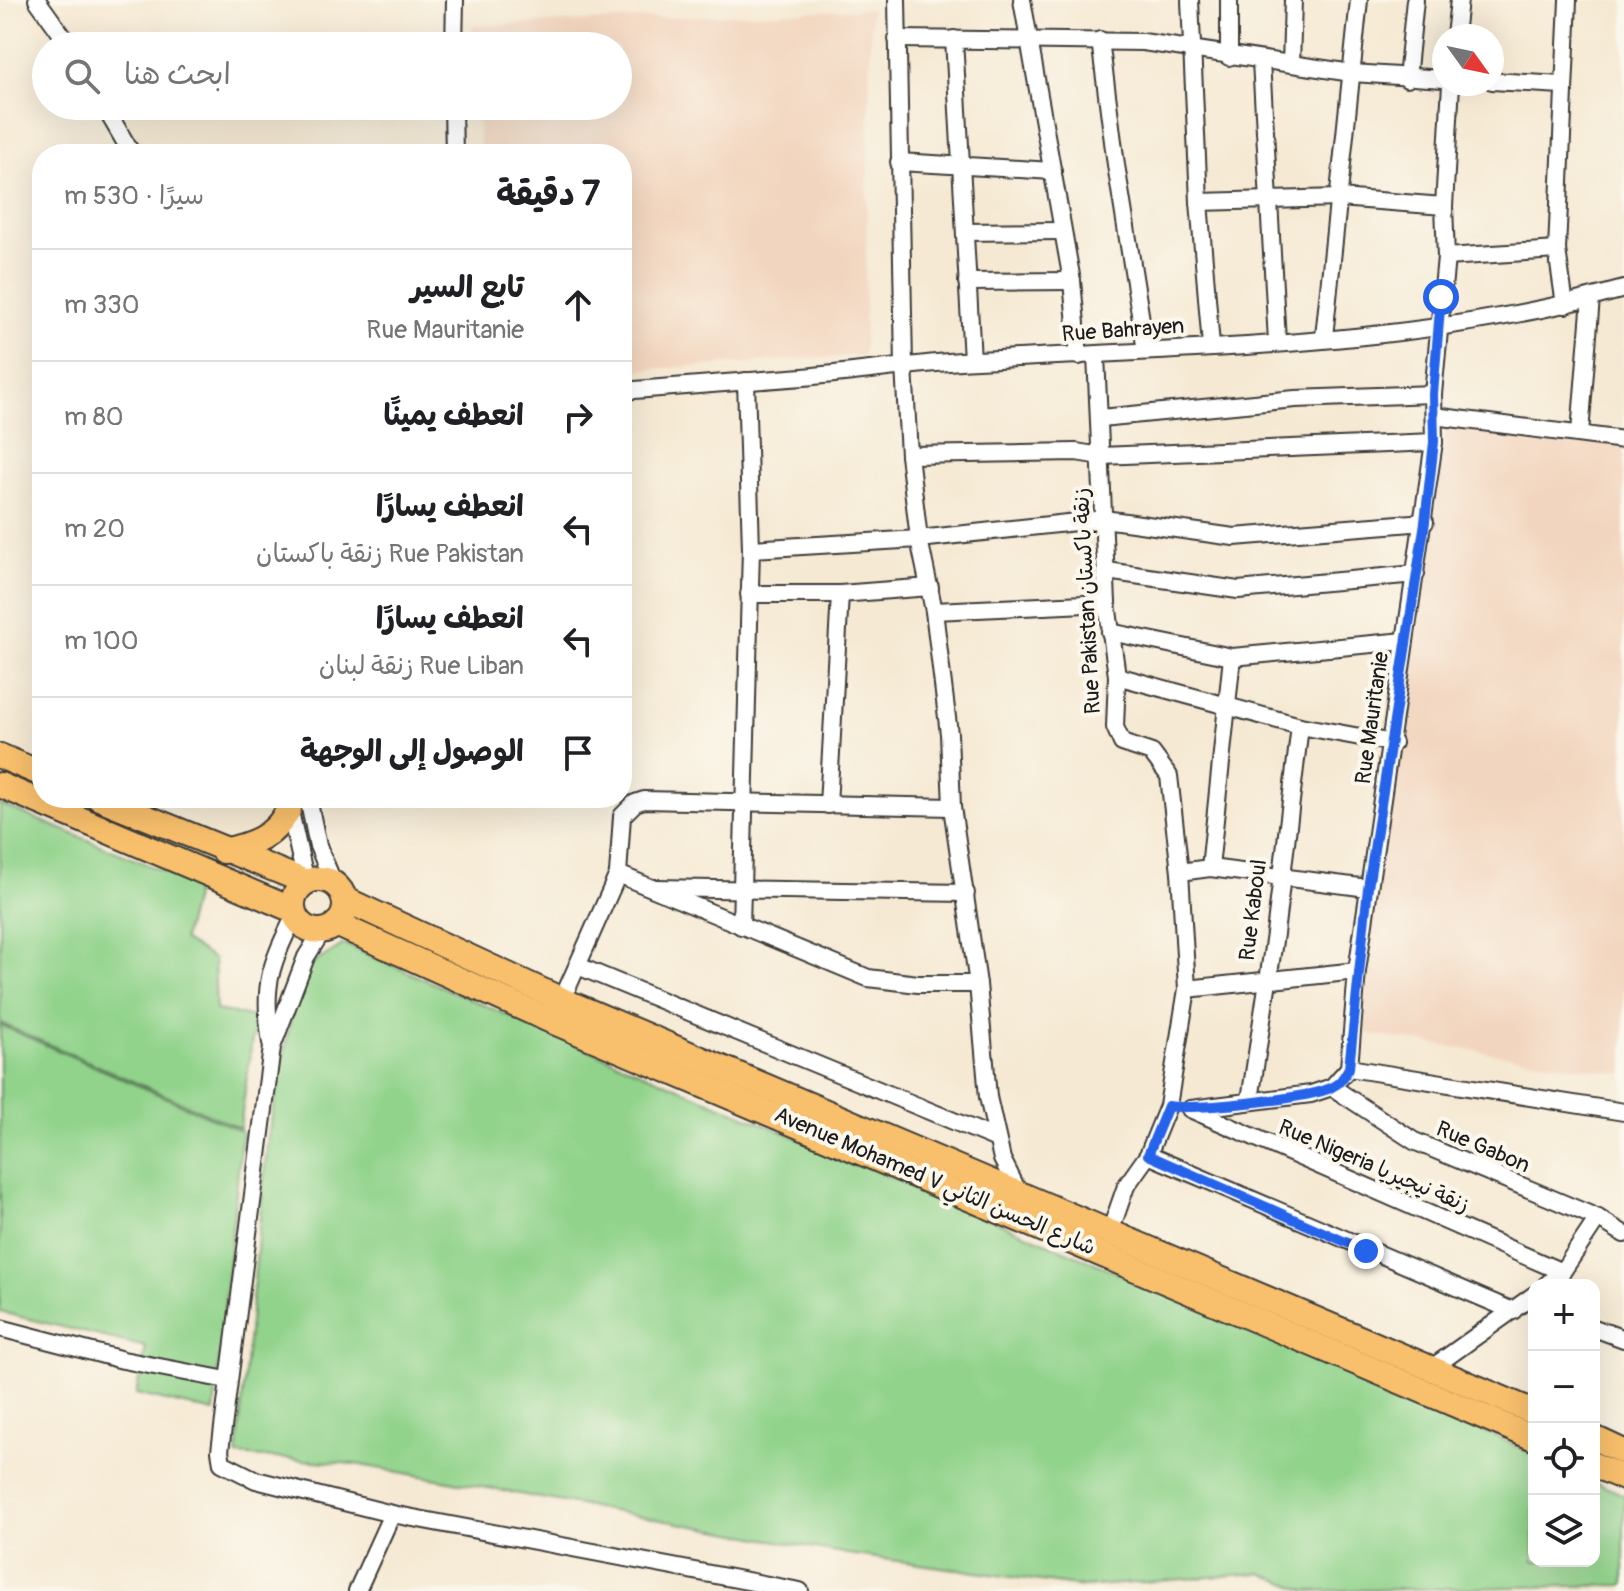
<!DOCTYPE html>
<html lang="ar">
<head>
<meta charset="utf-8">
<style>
	:root { --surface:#fff; --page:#f2f2f2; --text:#202124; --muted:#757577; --line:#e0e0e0 }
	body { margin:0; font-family:Pangolin,"Playpen Sans Arabic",sans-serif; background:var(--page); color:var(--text); direction:rtl }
	.controls { position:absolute; right:24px; bottom:24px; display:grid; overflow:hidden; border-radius:16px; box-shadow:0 8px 32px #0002 }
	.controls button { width:72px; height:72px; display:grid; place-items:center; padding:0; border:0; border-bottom:2px solid var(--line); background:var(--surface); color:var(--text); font:40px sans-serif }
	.compass { position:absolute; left:1432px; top:24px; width:72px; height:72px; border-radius:50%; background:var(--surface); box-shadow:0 8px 32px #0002; rotate:123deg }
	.stop { position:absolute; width:24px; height:24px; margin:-18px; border:6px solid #2563eb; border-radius:50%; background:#fff }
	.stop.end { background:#2563eb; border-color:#fff; box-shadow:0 2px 8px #0008 }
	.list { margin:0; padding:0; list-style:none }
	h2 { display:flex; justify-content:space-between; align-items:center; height:104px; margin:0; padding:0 32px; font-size:34px }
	h2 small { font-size:26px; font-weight:400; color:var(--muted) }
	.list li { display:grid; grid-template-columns:52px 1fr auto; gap:24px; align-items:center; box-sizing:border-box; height:112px; padding:0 32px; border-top:2px solid var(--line) }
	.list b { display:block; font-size:30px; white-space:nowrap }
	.list p { margin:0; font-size:26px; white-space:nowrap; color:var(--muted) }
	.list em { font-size:26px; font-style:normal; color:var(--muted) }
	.icon { flex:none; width:44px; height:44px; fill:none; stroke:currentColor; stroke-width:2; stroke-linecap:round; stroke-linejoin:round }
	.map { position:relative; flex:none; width:1624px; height:1591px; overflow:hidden; direction:ltr }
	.search { position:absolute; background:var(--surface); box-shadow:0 8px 32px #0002; left:32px; top:32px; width:600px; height:88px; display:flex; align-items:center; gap:20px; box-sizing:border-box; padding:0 28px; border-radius:44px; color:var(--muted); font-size:30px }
	.panel { position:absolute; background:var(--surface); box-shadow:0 8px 32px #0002; left:32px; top:144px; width:600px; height:664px; border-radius:32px; direction:rtl }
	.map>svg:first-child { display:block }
</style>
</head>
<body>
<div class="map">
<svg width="1624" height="1591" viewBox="0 0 1624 1591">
	<rect width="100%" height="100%" fill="#fbf7ec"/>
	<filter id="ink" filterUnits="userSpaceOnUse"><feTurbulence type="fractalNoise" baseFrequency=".0125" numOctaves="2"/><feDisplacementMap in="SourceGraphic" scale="16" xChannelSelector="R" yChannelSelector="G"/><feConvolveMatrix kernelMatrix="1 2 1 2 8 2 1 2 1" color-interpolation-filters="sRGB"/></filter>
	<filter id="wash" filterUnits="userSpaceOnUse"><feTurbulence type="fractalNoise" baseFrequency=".006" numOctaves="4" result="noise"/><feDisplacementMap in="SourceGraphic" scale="32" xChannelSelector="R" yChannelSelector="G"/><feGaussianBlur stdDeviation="1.8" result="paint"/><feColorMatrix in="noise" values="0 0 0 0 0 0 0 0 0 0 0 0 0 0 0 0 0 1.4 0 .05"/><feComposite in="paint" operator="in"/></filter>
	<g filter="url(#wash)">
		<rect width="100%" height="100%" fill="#f5e9d3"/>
		<!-- built -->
		<g fill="#f2d5be">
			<polygon points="871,9 864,355 622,371 622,154 480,154 477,106 618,106 618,46 473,46 472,26"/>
			<polygon points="1447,422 1624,445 1624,1074 1356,1032"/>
		</g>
		<!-- green -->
		<g fill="#91d38b" stroke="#567854" stroke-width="2">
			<polygon points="0,804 197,885 183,940 214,959 216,1010 255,1017 240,1128 0,1023"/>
			<path d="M344,944C739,1119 1141,1276 1534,1454V1561H1594V1482L1624,1495V1585L1306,1591L1261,1573L1083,1587L848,1554L355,1464L237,1455L268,1136L300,972Z"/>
			<polygon points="0,1025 242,1131 214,1412 136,1394 146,1347 0,1312"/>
		</g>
	</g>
	<g filter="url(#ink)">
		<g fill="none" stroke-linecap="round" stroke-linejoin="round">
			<!-- minor casing -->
			<g stroke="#3d3b37" stroke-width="20">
				<g id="minor">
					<polyline points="37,0 70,46"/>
					<polyline points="897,0 904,366 909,455 919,539 934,611 949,734 952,807 978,984 988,1097 1002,1159 1020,1195"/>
					<polyline points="1022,0 1072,281 1079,356"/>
					<polyline points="1190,0 1199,202 1211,346"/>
					<polyline points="1229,0 1229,57"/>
					<polyline points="1455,36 1459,0"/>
					<polyline points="897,39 1143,42 1352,73 1444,79"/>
					<polyline points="954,39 972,360"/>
					<polyline points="1100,40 1116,165 1146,351"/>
					<polyline points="454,46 455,0"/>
					<polyline points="1261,61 1277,341"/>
					<polyline points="1291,64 1293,0"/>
					<polyline points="1407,79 1415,0"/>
					<polyline points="1492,81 1562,85"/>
					<polyline points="104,106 132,154"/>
					<polyline points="453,106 454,154"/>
					<polyline points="899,162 1053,171"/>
					<polyline points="1199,202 1339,198 1444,206"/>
					<polyline points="965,232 1062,231"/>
					<polyline points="1446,257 1557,250"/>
					<polyline points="967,282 1072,281"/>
					<polyline points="1565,305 1557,250 1568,0"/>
					<polyline points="1324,337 1359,0"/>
					<polyline points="1096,355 1107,603 1117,676 1115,727 1122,743 1152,753 1169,776 1180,872 1187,989 1168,1106 1148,1155 1126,1186 1110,1232"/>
					<path d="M622,391C682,386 742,382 803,377C861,372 919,363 977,360C1192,348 1416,347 1624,289"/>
					<polyline points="1434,416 1624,440"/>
					<polyline points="1101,418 1295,399 1433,394"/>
					<polyline points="1580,433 1591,298"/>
					<polyline points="909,455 1076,452 1101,456 1434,442"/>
					<polyline points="751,549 919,539 1104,519 1234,537 1425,522"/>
					<polyline points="1107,571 1238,590 1416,574"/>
					<polyline points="749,594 840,594 930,587"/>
					<polyline points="934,611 1107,603"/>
					<polyline points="1110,632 1232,657 1405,641"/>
					<polyline points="1117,676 1300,726 1393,743"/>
					<polyline points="308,798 318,846 334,884"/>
					<polyline points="828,805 840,594"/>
					<polyline points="289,807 306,882"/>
					<polyline points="1210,868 1232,657"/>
					<polyline points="1180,872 1210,868 1368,888"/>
					<polyline points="618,874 868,978 918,984 978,984"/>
					<polyline points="655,888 966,893"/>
					<polyline points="741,926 751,549 746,381"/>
					<polyline points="323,930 306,957 272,1047 220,1451 222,1463 256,1480 392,1514"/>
					<polyline points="578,966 997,1139"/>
					<polyline points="1187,989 1357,971"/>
					<polyline points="562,1000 618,874 622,816 635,803 644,800 952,807"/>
					<path d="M271,1043C262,985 270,966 295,915"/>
					<polyline points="1349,1068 1624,1112"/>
					<polyline points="1332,1087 1414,1141 1598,1218 1624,1234"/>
					<polyline points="1250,1100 1275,934 1300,726"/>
					<polyline points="1190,1109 1562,1272"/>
					<polyline points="1191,1109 1311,1094 1332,1087 1349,1068 1357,971 1434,442 1433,394 1446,257 1444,206 1451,84"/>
					<polyline points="1148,1155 1513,1311"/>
					<polyline points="1546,1285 1562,1272 1598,1218"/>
					<polyline points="0,1328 123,1360 227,1380"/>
					<polyline points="1594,1328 1624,1339"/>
					<polyline points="1433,1367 1534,1295"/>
					<polyline points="357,1591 392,1514 800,1591"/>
				</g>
			</g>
			<!-- highway casing -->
			<g stroke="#3d3b37" stroke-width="28">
				<g id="highway">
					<polyline points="0,756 42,774"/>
					<polyline points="0,785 293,910"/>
					<polyline points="99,798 306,882"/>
					<path d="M223,851C252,845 275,837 289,809"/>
					<circle cx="319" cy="905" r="26"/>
					<polyline points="344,899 562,1000 1534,1412"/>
					<polyline points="336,924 547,1019 1534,1438"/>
					<polyline points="1594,1438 1624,1452"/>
					<polyline points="1594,1465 1624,1478"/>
				</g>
			</g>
			<!-- minor -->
			<use href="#minor" stroke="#fff" stroke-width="16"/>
			<!-- highway -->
			<use href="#highway" stroke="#f8bf6c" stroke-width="24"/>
		</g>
	</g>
	<g fill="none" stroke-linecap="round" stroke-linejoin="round" filter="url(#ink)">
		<!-- route -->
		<path stroke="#2563eb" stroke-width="10" d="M1366,1251L1148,1155L1168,1106C1194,1110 1310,1099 1332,1087C1341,1083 1344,1076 1349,1068L1368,888L1425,522L1434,442L1433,394L1441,297"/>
	</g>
	<g text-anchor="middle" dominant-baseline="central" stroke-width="8" stroke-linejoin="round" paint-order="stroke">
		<!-- street labels -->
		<g font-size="22" fill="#1c1c1c" stroke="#fbf7ec">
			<text transform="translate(1123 330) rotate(-4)">Rue Bahrayen</text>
			<text transform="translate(1087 601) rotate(-93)">Rue Pakistan زنقة باكستان</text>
			<text transform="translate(1372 718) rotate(-82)">Rue Mauritanie</text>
			<text transform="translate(1253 910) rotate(-83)">Rue Kaboul</text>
			<text transform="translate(1483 1147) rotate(23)">Rue Gabon</text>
			<text transform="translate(1374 1166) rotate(23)">Rue Nigeria زنقة نيجيريا</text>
			<text transform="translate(935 1181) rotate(23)">Avenue Mohamed V شارع الحسن الثاني</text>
		</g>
	</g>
</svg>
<div class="controls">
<button>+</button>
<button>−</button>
<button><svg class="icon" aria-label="locate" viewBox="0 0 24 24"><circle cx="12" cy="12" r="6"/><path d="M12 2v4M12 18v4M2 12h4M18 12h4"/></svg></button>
<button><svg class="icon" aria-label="layers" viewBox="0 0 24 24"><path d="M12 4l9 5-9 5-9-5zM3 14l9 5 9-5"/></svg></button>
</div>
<svg class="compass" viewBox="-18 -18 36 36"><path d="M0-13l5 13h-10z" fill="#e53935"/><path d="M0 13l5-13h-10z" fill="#757577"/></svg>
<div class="stop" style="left:1441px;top:297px"></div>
<div class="stop end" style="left:1366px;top:1251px"></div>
<div class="search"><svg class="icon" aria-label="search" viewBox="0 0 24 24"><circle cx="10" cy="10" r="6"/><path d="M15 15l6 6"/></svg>ابحث هنا</div>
<section class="panel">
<h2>7 دقيقة<small>سيرًا · 530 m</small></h2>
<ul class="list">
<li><svg class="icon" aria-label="ahead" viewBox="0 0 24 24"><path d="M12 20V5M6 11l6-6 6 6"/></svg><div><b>تابع السير</b><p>Rue Mauritanie</p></div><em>330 m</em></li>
<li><svg class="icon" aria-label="right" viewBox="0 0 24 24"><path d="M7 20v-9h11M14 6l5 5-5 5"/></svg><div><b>انعطف يمينًا</b></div><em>80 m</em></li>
<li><svg class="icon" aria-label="left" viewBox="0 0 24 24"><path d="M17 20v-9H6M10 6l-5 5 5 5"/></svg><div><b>انعطف يسارًا</b><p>Rue Pakistan زنقة باكستان</p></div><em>20 m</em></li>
<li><svg class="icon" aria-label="left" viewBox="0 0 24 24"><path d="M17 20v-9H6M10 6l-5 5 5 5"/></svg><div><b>انعطف يسارًا</b><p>Rue Liban زنقة لبنان</p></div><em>100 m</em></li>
<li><svg class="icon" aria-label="arrive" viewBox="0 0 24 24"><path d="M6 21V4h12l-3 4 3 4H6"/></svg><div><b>الوصول إلى الوجهة</b></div></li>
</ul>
</section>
</div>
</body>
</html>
